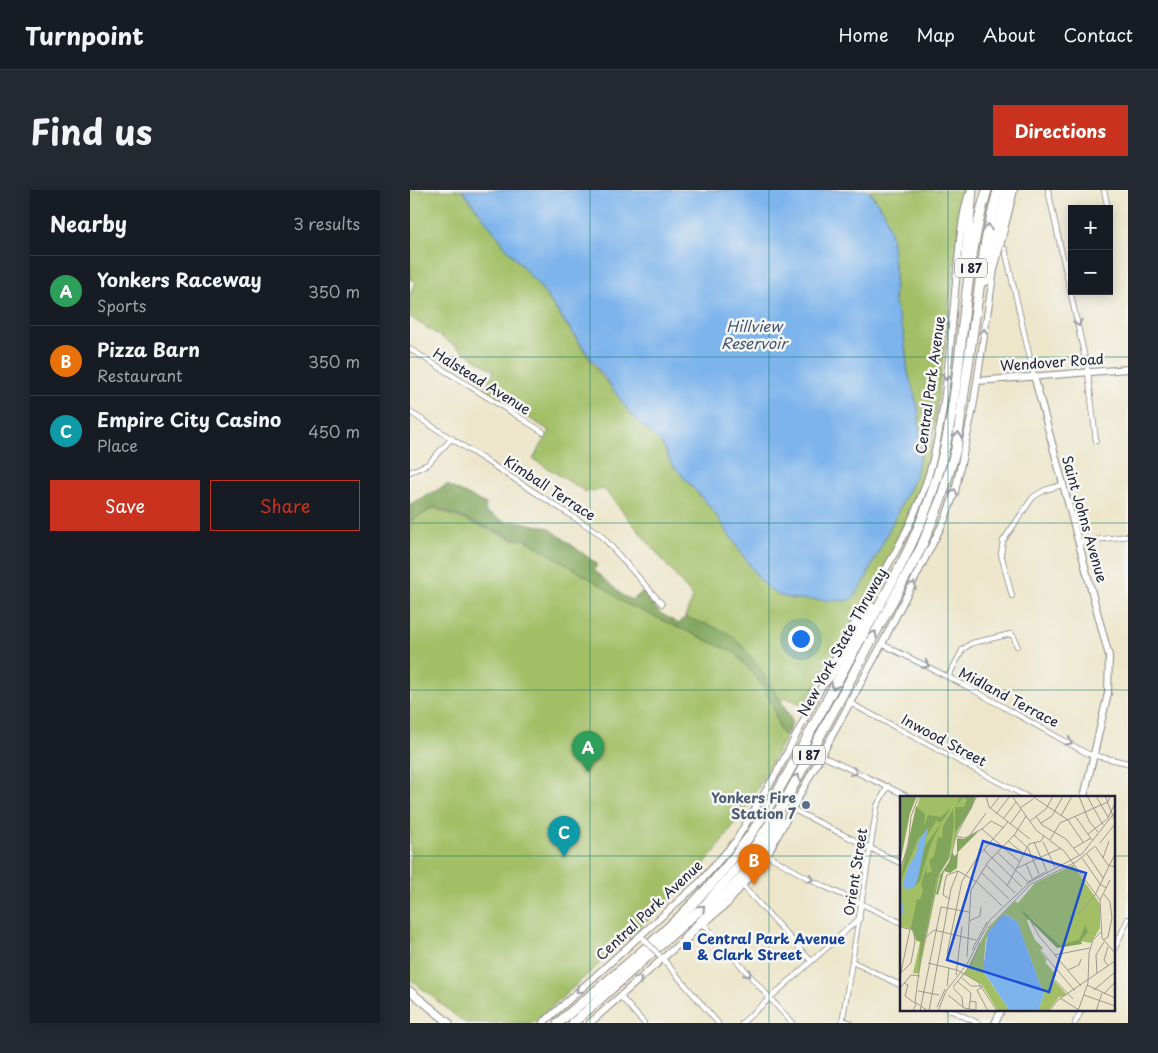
<!DOCTYPE html>
<html lang="en">
<head>
<meta charset="utf-8">
<style>
	:root { --surface:#171b24; --page:#242831; --text:#f1f3f6; --muted:#9ea1a6; --line:#363941; --accent:#c8321e }
	body { margin:0; font-family:"Playpen Sans",sans-serif; background:var(--page); color:var(--text) }
	.controls { position:absolute; right:15px; top:15px; display:grid; overflow:hidden; border-radius:0px; box-shadow:0 2px 12px #0003 }
	.controls button { width:45px; height:45px; display:grid; place-items:center; padding:0; border:0; border-bottom:1px solid var(--line); background:var(--surface); color:var(--text); font:25px sans-serif }
	.you { position:absolute; left:390px; top:448px; width:18px; height:18px; margin:-12px; border:4px solid #fff; border-radius:50%; background:#1a73e8; box-shadow:0 0 0 8px #1a73e833 }
	.badge { display:grid; place-items:center; width:32px; height:32px; border-radius:50%; background:var(--accent); color:#fff; font-size:16px; font-weight:700 }
	.pin { position:absolute; translate:-50% -41px; filter:drop-shadow(0 1px 2px #0008) }
	.pin::after { content:''; position:absolute; top:26px; width:18px; height:15px; background:inherit; clip-path:polygon(0 0,100% 0,50% 100%) }
	.list { margin:0; padding:0; list-style:none }
	h2 { display:flex; justify-content:space-between; align-items:center; height:65px; margin:0; padding:0 20px; font-size:21px }
	h2 small { font-size:16px; font-weight:400; color:var(--muted) }
	.list li { display:grid; grid-template-columns:32px 1fr auto; gap:15px; align-items:center; box-sizing:border-box; height:70px; padding:0 20px; border-top:1px solid var(--line) }
	.list b { display:block; font-size:19px; white-space:nowrap }
	.list p { margin:0; font-size:16px; white-space:nowrap; color:var(--muted) }
	.list em { font-size:16px; font-style:normal; color:var(--muted) }
	.actions { display:flex; gap:10px; padding:15px 20px }
	.actions a { flex:1; padding:11px 0; border:1px solid var(--accent); border-radius:0px; text-align:center; font-size:18px; color:var(--accent) }
	.actions .main { background:var(--accent); color:#fff }
	.map { position:relative; flex:none; width:718px; height:833px; overflow:hidden; border-radius:0px }
	header { display:flex; align-items:center; gap:30px; box-sizing:border-box; height:70px; padding:0 25px; background:var(--surface); border-bottom:1px solid var(--line) }
	header strong { font-size:24px }
	nav { display:flex; gap:28px; margin-inline-start:auto; font-size:18px }
	.intro { display:flex; align-items:center; justify-content:space-between; box-sizing:border-box; height:120px; padding:0 30px }
	h1 { margin:0; font-size:35px }
	.button { padding:12px 22px; border-radius:0px; background:var(--accent); color:#fff; font-size:18px; font-weight:700 }
	main { display:flex; gap:30px; padding:0 30px }
	aside { flex:1; background:var(--surface); border-radius:0px; box-shadow:0 2px 12px #0003 }
	.map>svg:first-child { display:block }
</style>
</head>
<body>
<header>
<strong>Turnpoint</strong>
<nav><a>Home</a><a>Map</a><a>About</a><a>Contact</a></nav>
</header>
<div class="intro"><h1>Find us</h1><a class="button">Directions</a></div>
<main>
<aside>
<h2>Nearby<small>3 results</small></h2>
<ul class="list">
<li><span class="badge" style="background:#2e9e5b">A</span><div><b>Yonkers Raceway</b><p>Sports</p></div><em>350 m</em></li>
<li><span class="badge" style="background:#e8710a">B</span><div><b>Pizza Barn</b><p>Restaurant</p></div><em>350 m</em></li>
<li><span class="badge" style="background:#0f9aa8">C</span><div><b>Empire City Casino</b><p>Place</p></div><em>450 m</em></li>
</ul>
<div class="actions"><a class="main">Save</a><a>Share</a></div>
</aside>
<div class="map">
<svg width="718" height="833" viewBox="0 0 718 833">
	<rect width="100%" height="100%" fill="#f6f6f2"/>
	<filter id="ink" filterUnits="userSpaceOnUse"><feTurbulence type="fractalNoise" baseFrequency=".02" numOctaves="2"/><feDisplacementMap in="SourceGraphic" scale="10" xChannelSelector="R" yChannelSelector="G"/><feConvolveMatrix kernelMatrix="1 2 1 2 8 2 1 2 1" color-interpolation-filters="sRGB"/></filter>
	<filter id="wash" filterUnits="userSpaceOnUse"><feTurbulence type="fractalNoise" baseFrequency=".0096" numOctaves="4" result="noise"/><feDisplacementMap in="SourceGraphic" scale="20" xChannelSelector="R" yChannelSelector="G"/><feGaussianBlur stdDeviation="1.12" result="paint"/><feColorMatrix in="noise" values="0 0 0 0 0 0 0 0 0 0 0 0 0 0 0 0 0 1.4 0 .05"/><feComposite in="paint" operator="in"/></filter>
	<g filter="url(#wash)">
		<rect width="100%" height="100%" fill="#ede6cb"/>
		<!-- green -->
		<polygon fill="#a2bf66" stroke="#627050" points="0,0 52,0 99,61 131,98 193,188 252,254 261,273 302,319 347,386 359,399 370,406 384,409 479,338 506,284 511,263 508,217 498,183 494,145 484,112 485,86 464,6 458,0 559,0 555,11 540,106 520,273 497,337 493,336 485,352 488,355 395,515 375,508 371,511 381,529 381,537 339,614 302,665 275,696 124,833 55,833 0,789 0,331 24,318 103,349 114,349 270,439 283,407 194,299 176,302 123,269 140,241 74,200 84,181 0,127 0,104 6,93 0,89"/>
		<!-- forest -->
		<path fill="#81a65b" stroke="#52644b" d="M37,295L76,314L75,322L96,332H111L139,338L187,374L184,380L213,406L222,410L233,402L250,423L269,434L275,427C287,432 312,438 322,446C344,466 368,505 382,532L374,546L370,541L363,517L353,496L325,463L212,412L195,398L115,349H106L25,317L0,331V314Z"/>
		<!-- water -->
		<polygon fill="#7db4ec" stroke="#506b94" points="52,0 458,0 475,23 481,45 485,86 484,112 494,145 498,183 508,217 511,263 506,284 454,392 444,407 436,411 384,409 370,406 359,399 347,386 302,319 261,273 252,254 222,226 131,98 99,61"/>
	</g>
	<g filter="url(#ink)">
		<g fill="none" stroke-linecap="round" stroke-linejoin="round">
			<!-- street casing -->
			<g stroke="#888483" stroke-width="6">
				<g id="street">
					<polyline points="638,0 678,182 686,251"/>
					<polyline points="694,0 698,19"/>
					<polyline points="595,59 624,186"/>
					<polyline points="0,159 133,242"/>
					<polyline points="0,222 190,344 252,414"/>
					<polyline points="0,282 18,274 42,248"/>
					<polyline points="669,352 718,346"/>
					<polyline points="602,406 591,364 593,351 623,307 635,300 652,295"/>
					<polyline points="472,454 556,496 678,564 718,573"/>
					<polyline points="538,487 553,459 562,453 601,444 604,447 607,456"/>
					<polyline points="440,513 617,607"/>
					<polyline points="412,566 499,607"/>
					<polyline points="382,619 492,674"/>
					<polyline points="357,665 405,692 492,733"/>
					<polyline points="333,696 401,771"/>
					<polyline points="294,734 382,833"/>
					<polyline points="704,760 718,729"/>
					<polyline points="252,768 308,833"/>
					<polyline points="443,772 492,796"/>
					<polyline points="210,806 234,833"/>
					<polyline points="538,819 568,833"/>
					<polyline points="433,830 441,833"/>
					<polyline points="332,833 450,728"/>
					<polyline points="432,833 467,616 478,596"/>
					<polyline points="665,833 672,819"/>
				</g>
			</g>
			<!-- secondary casing -->
			<g stroke="#888483" stroke-width="8">
				<g id="secondary">
					<polyline points="624,186 699,466 698,503 674,607"/>
					<polyline points="568,191 718,179"/>
					<path d="M419,480C453,411 502,350 522,273C537,215 540,153 546,92C549,63 550,34 558,6"/>
					<polyline points="292,735 317,714 357,665 472,454 535,329 545,302 563,218 584,80 604,0"/>
					<polyline points="133,833 291,691 325,652 367,582 415,490"/>
					<polyline points="180,833 278,746"/>
					<polyline points="585,833 592,819"/>
				</g>
			</g>
			<!-- primary casing -->
			<g stroke="#888483" stroke-width="9">
				<polyline id="primary" points="0,801 39,833"/>
			</g>
			<!-- highway casing -->
			<g stroke="#888483" stroke-width="11">
				<g id="highway">
					<polyline points="555,79 562,0"/>
					<polyline points="575,91 597,0"/>
					<polyline points="414,492 419,487 461,417"/>
					<polyline points="275,749 341,677 369,630"/>
					<path d="M148,833C205,784 267,736 315,678C360,625 390,560 423,499C462,426 510,354 531,273C555,183 550,88 577,0"/>
					<polyline points="163,833 296,714 341,662 375,611 511,358 531,309 546,259 576,50 588,0"/>
				</g>
			</g>
			<!-- street -->
			<use href="#street" stroke="#fff" stroke-width="4.5"/>
			<!-- secondary -->
			<use href="#secondary" stroke="#fff" stroke-width="6"/>
			<!-- primary -->
			<use href="#primary" stroke="#fff" stroke-width="7"/>
			<!-- highway -->
			<use href="#highway" stroke="#fff" stroke-width="9"/>
			<!-- street-bridge casing -->
			<g stroke="#888483" stroke-width="6" stroke-linecap="butt">
				<polyline id="street-bridge" points="233,748 249,765"/>
			</g>
			<!-- street-bridge -->
			<use href="#street-bridge" stroke="#fff" stroke-width="4.5"/>
		</g>
		<!-- one-way arrows -->
		<defs><path id="oneway-chevron" d="M-2-3.5L2.5 0L-2 3.5" fill="none" stroke-width="1.6" stroke-linecap="round" stroke-linejoin="round" transform="scale(1.25)"/></defs>
		<g stroke="#9c9ca7">
			<use href="#oneway-chevron" transform="translate(578 37) rotate(-78)"/>
			<use href="#oneway-chevron" transform="translate(668 133) rotate(78)"/>
			<use href="#oneway-chevron" transform="translate(574 142) rotate(-83)"/>
			<use href="#oneway-chevron" transform="translate(536 187) rotate(96)"/>
			<use href="#oneway-chevron" transform="translate(548 245) rotate(-79)"/>
			<use href="#oneway-chevron" transform="translate(544 302) rotate(-74)"/>
			<use href="#oneway-chevron" transform="translate(503 395) rotate(-62)"/>
			<use href="#oneway-chevron" transform="translate(464 444) rotate(-61)"/>
			<use href="#oneway-chevron" transform="translate(516 475) rotate(28)"/>
			<use href="#oneway-chevron" transform="translate(424 496) rotate(119)"/>
			<use href="#oneway-chevron" transform="translate(659 552) rotate(29)"/>
			<use href="#oneway-chevron" transform="translate(444 582) rotate(24)"/>
			<use href="#oneway-chevron" transform="translate(387 587) rotate(-62)"/>
			<use href="#oneway-chevron" transform="translate(400 689) rotate(29)"/>
			<use href="#oneway-chevron" transform="translate(292 718) rotate(-44)"/>
			<use href="#oneway-chevron" transform="translate(338 784) rotate(47)"/>
			<use href="#oneway-chevron" transform="translate(229 789) rotate(-42)"/>
			<use href="#oneway-chevron" transform="translate(169 800) rotate(139)"/>
		</g>
	</g>
	<!-- grid -->
	<path fill="none" stroke="#0f766e" stroke-width="1" stroke-opacity="0.55" d="M180,0V833M359,0V833M538,0V607M0,167H718M0,333H718M0,500H718M0,666H492M704,666H718M538,819V833"/>
	<!-- markers -->
	<circle fill="#5c6f8a" stroke="#f6f6f2" stroke-width="2" cx="396" cy="615" r="5"/>
	<rect fill="#1a4fb4" stroke="#f6f6f2" stroke-width="2" x="272" y="751" width="10" height="10" rx="2.5"/>
	<g text-anchor="middle" dominant-baseline="central" stroke-width="5" stroke-linejoin="round" paint-order="stroke">
		<!-- shield labels -->
		<g fill="#f6f6f2" stroke="#626272" stroke-width="1">
			<rect x="545" y="68.5" width="32" height="19" rx="4"/>
			<rect x="383" y="555.5" width="32" height="19" rx="4"/>
		</g>
		<g font-size="12" font-weight="bold" fill="#22223b">
			<text x="561" y="78">I 87</text>
			<text x="399" y="565">I 87</text>
		</g>
		<!-- street labels -->
		<g font-size="14" fill="#22223b" stroke="#f6f6f2">
			<text transform="translate(642 172) rotate(-4)">Wendover Road</text>
			<text transform="translate(72 191) rotate(32)">Halstead Avenue</text>
			<text transform="translate(520 195) rotate(-82)">Central Park Avenue</text>
			<text transform="translate(140 298) rotate(33)">Kimball Terrace</text>
			<text transform="translate(675 329) rotate(74)">Saint Johns Avenue</text>
			<text transform="translate(432 452) rotate(-61)">New York State Thruway</text>
			<text transform="translate(599 507) rotate(28)">Midland Terrace</text>
			<text transform="translate(534 550) rotate(28)">Inwood Street</text>
			<text transform="translate(445 682) rotate(-81)">Orient Street</text>
			<text transform="translate(239 720) rotate(-43)">Central Park Avenue</text>
		</g>
		<!-- service labels -->
		<g font-size="14" font-weight="bold" fill="#4e5e75" stroke="#f6f6f2" text-anchor="end">
			<text x="386" y="607">Yonkers Fire<tspan x="386" dy="16">Station 7</tspan></text>
		</g>
		<!-- transit labels -->
		<g font-size="14" font-weight="bold" fill="#164399" stroke="#f6f6f2" text-anchor="start">
			<text x="287" y="748">Central Park Avenue<tspan x="287" dy="16">&amp; Clark Street</tspan></text>
		</g>
		<!-- water labels -->
		<g font-size="15" font-style="italic" fill="#425579" stroke="#f6f6f2">
			<text x="344" y="135">Hillview<tspan x="344" dy="17">Reservoir</tspan></text>
		</g>
	</g>
	<!-- overview -->
	<g transform="translate(490 606)">
		<rect width="215" height="215" fill="#ede6cb"/>
		<path d="M20,0H76L72,12L58,34L49,63L40,77L19,178L13,177L20,146L16,145L14,134L0,130V76ZM173,69L200,108V132L191,147L180,145L160,149L130,121L127,125L135,144L143,152L140,155L147,164L145,166L156,179L153,183L167,199L159,201L148,215H138L144,199L117,125L105,118L86,143L84,162V177L110,215H98L82,189L64,178L87,134L115,105L118,107L135,87Z" fill="#a2bf66"/>
		<path d="M0,0H17L10,17L0,68ZM60,0H75L71,13L55,37V11H64L67,4L63,1L57,9ZM16,10L25,18L24,30L0,86ZM51,11L44,23L39,27L37,24L25,42L29,32L19,43L28,19L41,21ZM53,13L54,28L49,62L37,82L17,177L21,146L16,143L11,132L17,103L20,104L23,94L21,87L28,67L26,77L32,76L29,65L34,60L38,41L42,42L43,30ZM42,26L31,48L20,85L15,90L24,51ZM79,35L58,56L57,72L50,77L44,75L38,99L36,98L41,78L49,66L52,55L54,60L57,58V42L64,43ZM120,102L123,115L160,149L179,144L185,129L188,136L181,145L182,148L157,152L123,118Z" fill="#81a65b"/>
		<path d="M28,32L18,82L14,92L6,93L3,89L8,71L16,58L19,44ZM104,118L117,125L144,199L138,215H110L83,175L88,136Z" fill="#7db4ec"/>
		<path fill="none" stroke="#7db4ec" stroke-width="2.5" d="M0,103L3,116H0"/>
		<path fill="none" stroke="#9c9891" stroke-width="1" d="M86,0L89,11L130,43M112,0L136,34L164,55L200,104L202,142L215,157M132,0L168,24L183,46M179,0L189,25L198,36M187,0L203,29M196,0L208,21M205,0L215,25M120,12L133,3M90,13L100,0M96,18L110,0M136,20L142,29L166,43L179,59M161,20L172,0M175,20L192,44M103,23L116,6M207,24L215,7M130,25L146,13L153,0M141,27L152,20L163,0M110,28L121,13M82,33L91,25L104,32M188,38L206,24M70,39L86,17M114,39L128,52L139,78M56,40L65,42L82,33L120,66M150,44L160,27L208,6L210,0M108,45L124,58M134,46L148,78M143,46L155,71M200,47L215,28M195,50L208,69L215,71M174,52L191,42M84,54L122,91M97,56L127,85M187,58L203,82M182,62L200,88L206,92M203,62L209,45M126,68L132,82M86,69L115,97M117,72L161,52M0,74L8,50L11,20L19,0M58,75L77,86L102,110M81,76L109,103M126,87L145,76M107,90L129,48L141,45L144,40M50,103L43,99L45,85L47,79L58,75M200,104L210,84M177,119L195,99L215,58M69,125L80,120L81,111M131,126L139,140L181,190M0,131L13,134L15,145L11,167L1,177M88,132L131,88L176,66L194,51M24,143L34,134L76,144M203,144L208,141L212,122L210,106L204,98M208,151L204,164L208,170M72,154L87,126M141,155L175,195M47,158L62,85L79,59L108,26M154,159L190,152M67,161L71,94L88,66L115,38L126,20M28,167L57,174L78,186L97,215M168,174L179,169L181,163M1,176L10,133M197,178L196,159L204,146M56,179L62,130M61,181L71,190H82M155,184L173,203M57,185L71,197M4,187L8,189L5,200L16,208L13,215M187,189L215,202M47,190L49,172M53,191L71,169L80,147M83,191L77,194L88,215M0,192L11,179L20,180M53,192L62,201L63,211M194,194L215,176M18,195L39,199M204,198L215,186M48,199L64,212L76,214V206L70,205M184,199L215,210M160,202L179,214M15,206L21,160L38,83L50,65L56,40L77,0M15,206L28,215M37,211L45,193M69,213L71,197M20,215L41,111L69,116M29,215L51,93L58,75M38,215L46,195L67,168L90,124L130,86L182,58L215,16M149,215L158,204L215,165M178,215L188,187L189,157L193,144L202,135M196,215L202,197"/>
		<path fill="#1d4ed8" fill-opacity="0.15" stroke="#1d4ed8" stroke-width="2.5" d="M83,45L186,77L149,196L47,164Z"/>
		<rect width="215" height="215" fill="none" stroke="#22223b" stroke-width="2.5"/>
	</g>
</svg>
<div class="controls">
<button>+</button>
<button>−</button>
</div>
<div class="you"></div>
<div class="pin badge" style="left:178px;top:582px;background:#2e9e5b">A</div>
<div class="pin badge" style="left:344px;top:695px;background:#e8710a">B</div>
<div class="pin badge" style="left:154px;top:667px;background:#0f9aa8">C</div>
</div>
</main>
</body>
</html>
